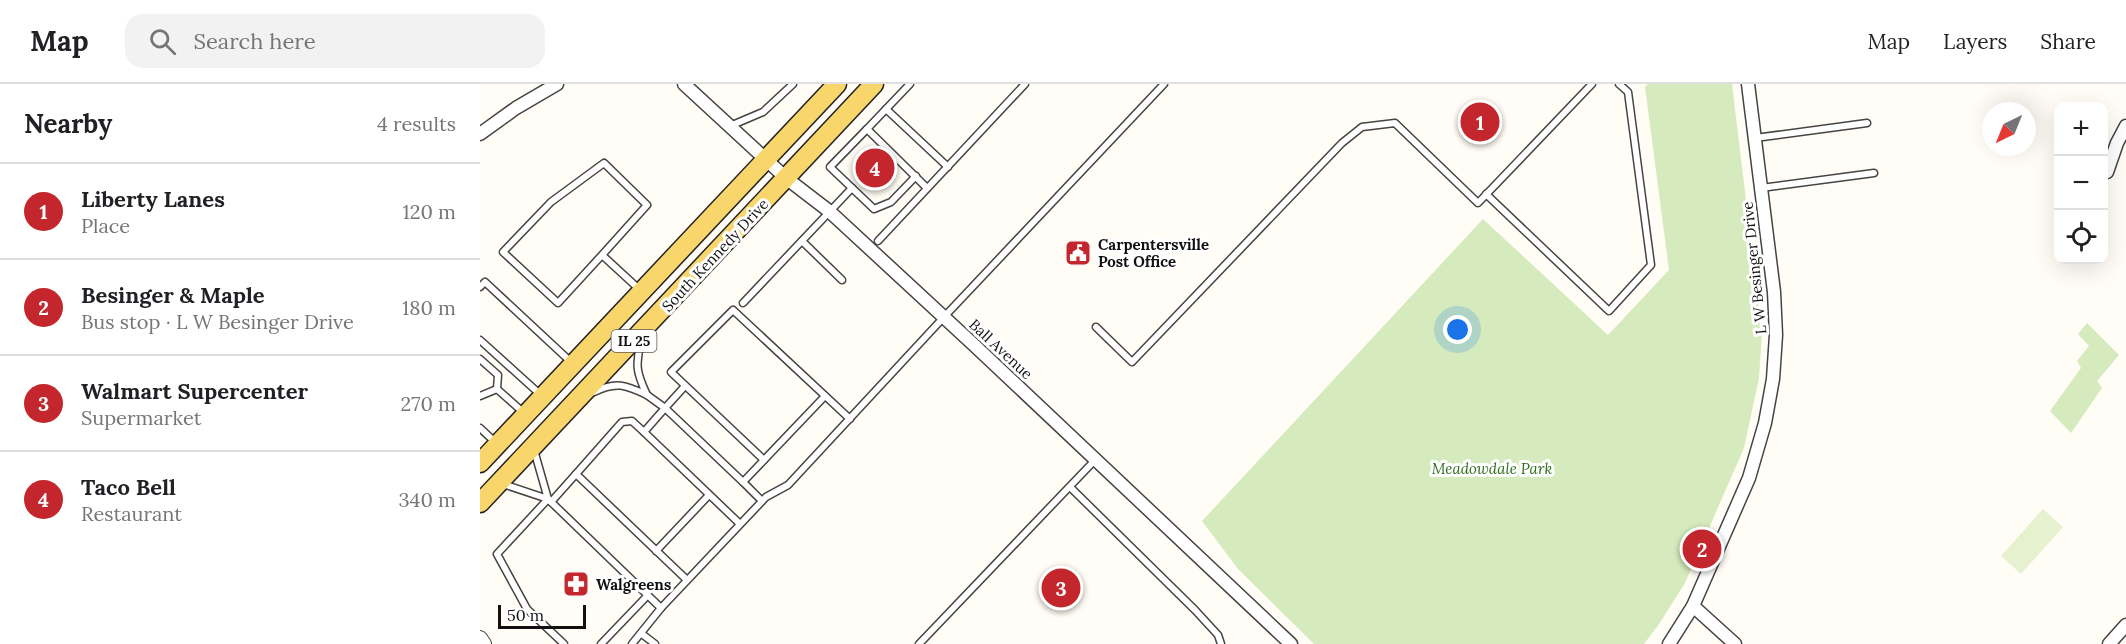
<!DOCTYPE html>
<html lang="en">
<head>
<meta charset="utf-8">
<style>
	:root { --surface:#fff; --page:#f2f2f2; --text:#202124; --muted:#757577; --line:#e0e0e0; --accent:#c4262e }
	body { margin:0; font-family:Lora,serif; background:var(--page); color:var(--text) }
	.controls { position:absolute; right:18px; top:18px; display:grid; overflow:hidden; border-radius:12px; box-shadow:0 6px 24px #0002 }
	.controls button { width:54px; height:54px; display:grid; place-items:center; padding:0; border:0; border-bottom:2px solid var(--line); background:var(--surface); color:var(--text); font:30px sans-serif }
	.compass { position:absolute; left:1502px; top:18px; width:54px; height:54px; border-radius:50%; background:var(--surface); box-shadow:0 6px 24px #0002; rotate:223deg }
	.scale { position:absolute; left:18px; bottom:15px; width:88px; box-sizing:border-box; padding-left:6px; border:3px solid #111; border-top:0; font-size:16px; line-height:21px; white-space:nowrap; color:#111; -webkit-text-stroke:4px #fff; paint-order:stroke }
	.you { position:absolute; left:978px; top:246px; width:21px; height:21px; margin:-15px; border:4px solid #fff; border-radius:50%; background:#1a73e8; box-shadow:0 0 0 9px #1a73e833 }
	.badge { display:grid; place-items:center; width:39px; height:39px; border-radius:50%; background:var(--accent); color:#fff; font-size:20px; font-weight:700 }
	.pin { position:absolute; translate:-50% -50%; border:3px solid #fff; box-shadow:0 2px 6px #0006 }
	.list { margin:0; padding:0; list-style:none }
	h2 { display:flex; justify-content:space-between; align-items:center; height:78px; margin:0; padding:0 24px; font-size:26px }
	h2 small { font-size:20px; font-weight:400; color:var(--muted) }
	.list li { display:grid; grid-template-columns:39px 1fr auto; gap:18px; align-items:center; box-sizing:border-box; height:96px; padding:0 24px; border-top:2px solid var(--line) }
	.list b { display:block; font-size:22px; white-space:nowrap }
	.list p { margin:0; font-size:20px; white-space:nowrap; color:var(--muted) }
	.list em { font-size:20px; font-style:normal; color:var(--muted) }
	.icon { flex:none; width:33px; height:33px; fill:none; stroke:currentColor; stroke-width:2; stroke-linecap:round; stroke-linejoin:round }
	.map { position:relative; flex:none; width:1646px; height:560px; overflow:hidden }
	header { display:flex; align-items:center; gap:36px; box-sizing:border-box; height:84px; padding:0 30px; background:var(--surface); border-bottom:2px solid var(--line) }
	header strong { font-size:28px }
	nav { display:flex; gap:33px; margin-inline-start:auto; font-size:21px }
	.search { width:420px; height:54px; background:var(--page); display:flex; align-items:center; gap:15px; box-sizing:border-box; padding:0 21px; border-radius:18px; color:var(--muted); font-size:22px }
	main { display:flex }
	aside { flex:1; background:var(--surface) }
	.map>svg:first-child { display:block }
</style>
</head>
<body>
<header>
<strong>Map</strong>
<div class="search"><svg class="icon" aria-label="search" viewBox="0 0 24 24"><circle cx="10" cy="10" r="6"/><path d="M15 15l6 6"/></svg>Search here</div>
<nav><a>Map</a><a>Layers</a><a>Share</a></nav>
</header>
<main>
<aside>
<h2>Nearby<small>4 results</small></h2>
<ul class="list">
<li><span class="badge">1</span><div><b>Liberty Lanes</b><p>Place</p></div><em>120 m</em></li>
<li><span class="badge">2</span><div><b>Besinger &amp; Maple</b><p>Bus stop · L W Besinger Drive</p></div><em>180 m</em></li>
<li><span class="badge">3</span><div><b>Walmart Supercenter</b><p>Supermarket</p></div><em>270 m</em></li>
<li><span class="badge">4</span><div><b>Taco Bell</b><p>Restaurant</p></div><em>340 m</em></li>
</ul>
</aside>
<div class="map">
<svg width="1646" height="560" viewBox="0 0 1646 560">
	<rect width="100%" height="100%" fill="#fffdf5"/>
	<!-- green -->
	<g fill="#d5ebbd">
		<polygon points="1168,0 1252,0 1282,249 1279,294 1264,364 1205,499 1179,540 1164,560 834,560 758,485 722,437 1003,135 1128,251 1189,186 1165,3"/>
		<polygon points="1607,239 1639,271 1617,297 1622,304 1591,349 1570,327 1601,284 1597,277 1609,262 1598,250"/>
	</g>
	<!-- pitch -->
	<polygon fill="#e6f2cf" points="1563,425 1583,443 1541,490 1521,472"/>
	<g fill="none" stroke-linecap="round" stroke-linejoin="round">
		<!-- service casing -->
		<g stroke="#444" stroke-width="9">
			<g id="service">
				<polyline points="406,25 468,83"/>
				<polyline points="250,42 283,28 313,0"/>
				<polyline points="387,45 430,0"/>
				<polyline points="1275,54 1387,39"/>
				<polyline points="372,104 350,83 387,45 447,104"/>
				<polyline points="1281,104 1394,89"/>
				<polyline points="1006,110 1129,227 1171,181 1148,8 1139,0"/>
				<polyline points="322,157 362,196"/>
				<polyline points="398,157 545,0"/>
				<polyline points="122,171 78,219 23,168 71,118 124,79 167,121 122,171 159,205"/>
				<polyline points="0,203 5,198 91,278"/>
				<polyline points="263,219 372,104 394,125 411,118 436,92"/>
				<polyline points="616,243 652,278 862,59 882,43 915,39 998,119 1112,0"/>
				<polyline points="0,256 62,312"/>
				<polyline points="0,275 18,291 17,305 44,329"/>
				<polyline points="205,302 185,324 263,398"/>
				<path d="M114,308C136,297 146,301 167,311C155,286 156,281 161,255"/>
				<polyline points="167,311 185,324 164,348 260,440"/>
				<polyline points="0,312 17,305"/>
				<polyline points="0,344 15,358"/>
				<polyline points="164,348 152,337 142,338 96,390 207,496"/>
				<polyline points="284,376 345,312"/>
				<polyline points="23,400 68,415 54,366"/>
				<polyline points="590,403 715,526 738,551 741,560"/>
				<polyline points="282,417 263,398 284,376 191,288 253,226 370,335"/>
				<polyline points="71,418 96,390"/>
				<polyline points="176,467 229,411"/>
				<polyline points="162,550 175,560"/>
				<polyline points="84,560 47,525 17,470 68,415 181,524"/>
				<polyline points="121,560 168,511"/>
				<polyline points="152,560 181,524 286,413 308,401 464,233 684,0"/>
				<polyline points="439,560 616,375"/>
			</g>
		</g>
		<!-- minor casing -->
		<g stroke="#444" stroke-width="15">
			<g id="minor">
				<polyline points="204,0 306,94 349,127 494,261 811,560"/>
				<polyline points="0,50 36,24 77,0"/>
				<polyline points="1627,88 1637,59 1646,42"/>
				<polyline points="1213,522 1255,560"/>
				<polyline points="1189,560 1213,522 1269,394 1285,339 1293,295 1296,251 1294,208 1268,0"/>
				<polyline points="1629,560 1646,541"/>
			</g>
		</g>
		<!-- tertiary casing -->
		<g stroke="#444" stroke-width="16">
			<polyline id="tertiary" points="0,554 4,560"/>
		</g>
		<!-- primary casing -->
		<g stroke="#222" stroke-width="21">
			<g id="primary">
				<polyline points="0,379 357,0"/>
				<polyline points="0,419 394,0"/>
			</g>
		</g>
		<!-- service -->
		<use href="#service" stroke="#fff" stroke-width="6"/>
		<!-- minor -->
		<use href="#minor" stroke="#fff" stroke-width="12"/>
		<!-- tertiary -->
		<use href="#tertiary" stroke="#fff" stroke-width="14"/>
		<!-- primary -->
		<use href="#primary" stroke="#f9d66b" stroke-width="18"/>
	</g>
	<!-- icons -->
	<defs>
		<g id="civic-square" transform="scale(1.35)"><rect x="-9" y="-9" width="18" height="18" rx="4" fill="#c4262e" stroke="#fff"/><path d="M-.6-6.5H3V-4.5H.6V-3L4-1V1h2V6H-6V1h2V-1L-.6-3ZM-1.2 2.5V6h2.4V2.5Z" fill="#fff"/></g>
		<g id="pharmacy-square" transform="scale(1.35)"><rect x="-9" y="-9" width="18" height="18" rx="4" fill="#c4262e" stroke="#fff"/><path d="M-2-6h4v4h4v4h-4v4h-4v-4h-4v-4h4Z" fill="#fff"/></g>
	</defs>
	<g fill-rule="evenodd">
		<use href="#civic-square" x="598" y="169"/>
		<use href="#pharmacy-square" x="96" y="500"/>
	</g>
	<g text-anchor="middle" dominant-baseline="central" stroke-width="6" stroke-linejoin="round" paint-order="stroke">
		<!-- shield labels -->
		<rect fill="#fff" stroke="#585858" stroke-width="1.5" x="131.5" y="246" width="45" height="22" rx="4.5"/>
		<g font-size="14" font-weight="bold" fill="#111">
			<text x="154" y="257">IL 25</text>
		</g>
		<!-- poi labels -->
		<g font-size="15" font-weight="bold" fill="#111" stroke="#fff" text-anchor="start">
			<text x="618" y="160">Carpentersville<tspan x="618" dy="17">Post Office</tspan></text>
			<text x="116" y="500">Walgreens</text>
		</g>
		<!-- street labels -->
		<g font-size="15" fill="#111" stroke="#fff">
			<text transform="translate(235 171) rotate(-47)">South Kennedy Drive</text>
			<text transform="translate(1274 184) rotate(-96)">L W Besinger Drive</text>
			<text transform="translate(521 265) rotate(43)">Ball Avenue</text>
		</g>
		<!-- park labels -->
		<g font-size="15" font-style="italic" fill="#2f6b1f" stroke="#fff">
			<text x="1012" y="384">Meadowdale Park</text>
		</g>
	</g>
</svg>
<div class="controls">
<button>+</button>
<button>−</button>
<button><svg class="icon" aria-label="locate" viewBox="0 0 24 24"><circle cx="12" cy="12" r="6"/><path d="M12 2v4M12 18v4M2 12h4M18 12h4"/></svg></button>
</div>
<svg class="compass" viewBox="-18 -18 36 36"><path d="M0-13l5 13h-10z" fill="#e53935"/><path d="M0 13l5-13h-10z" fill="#757577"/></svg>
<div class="scale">50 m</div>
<div class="you"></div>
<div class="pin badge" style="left:1000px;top:38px">1</div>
<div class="pin badge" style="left:1222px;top:465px">2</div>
<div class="pin badge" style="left:581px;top:504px">3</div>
<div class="pin badge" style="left:395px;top:84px">4</div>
</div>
</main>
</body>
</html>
